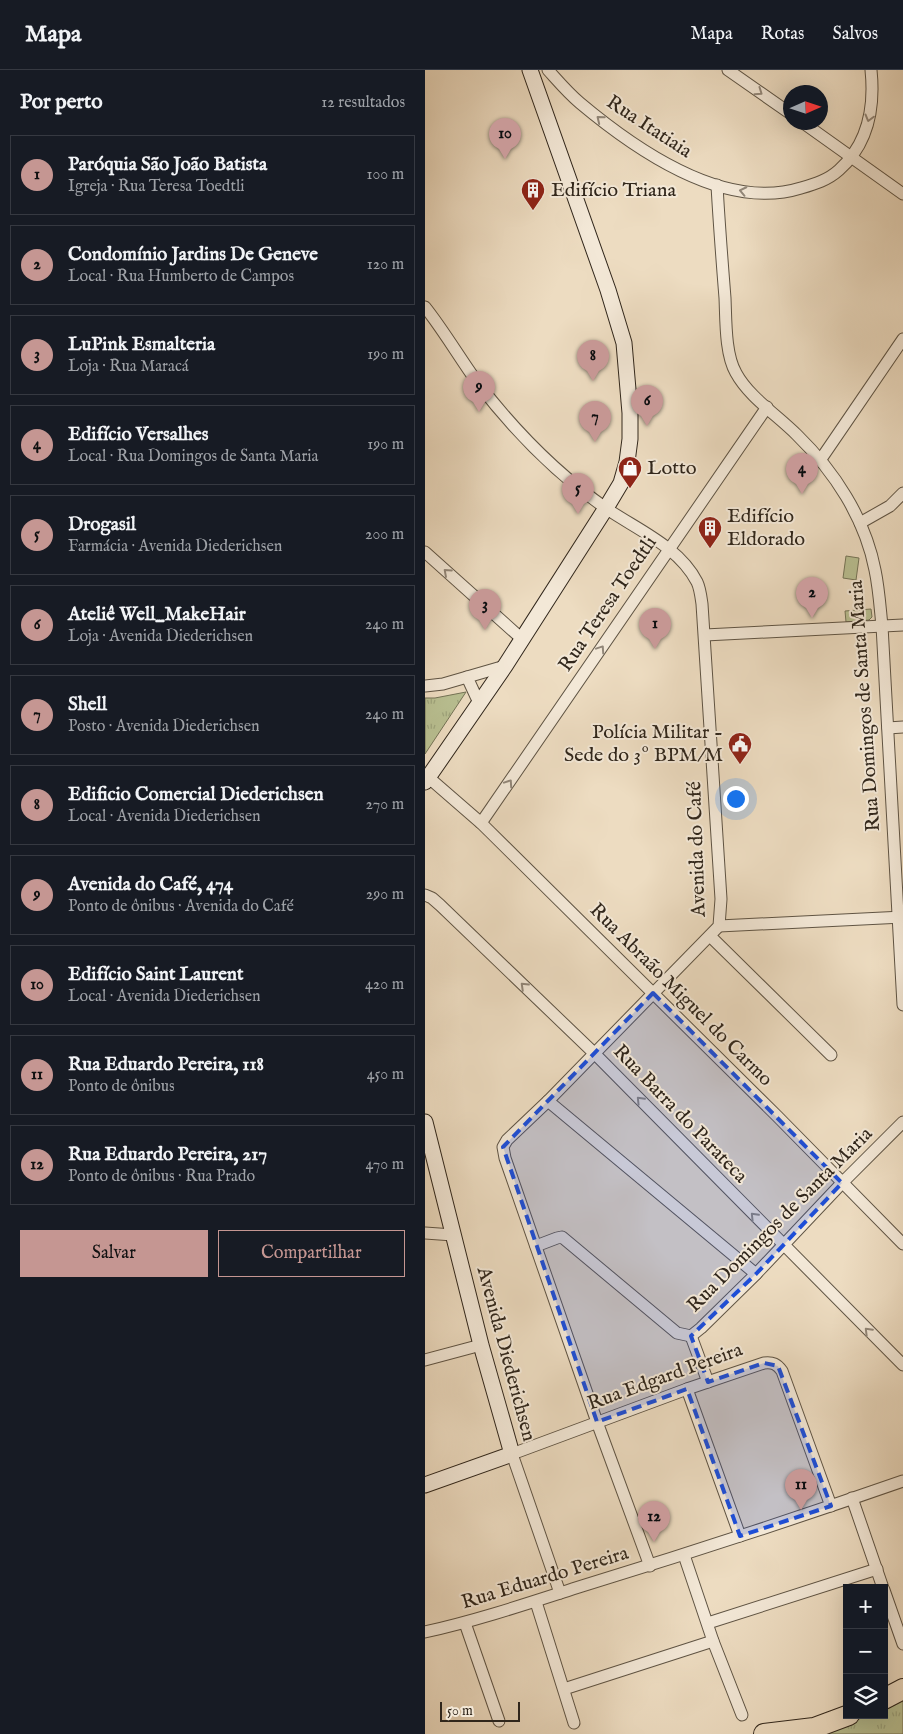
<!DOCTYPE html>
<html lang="pt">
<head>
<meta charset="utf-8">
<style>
	:root { --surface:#171b24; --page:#242831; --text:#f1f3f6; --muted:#9ea1a6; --line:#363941; --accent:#c59692 }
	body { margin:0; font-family:"IM FELL English",serif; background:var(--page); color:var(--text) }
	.controls { position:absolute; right:15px; bottom:15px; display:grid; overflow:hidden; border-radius:0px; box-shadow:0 5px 20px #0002 }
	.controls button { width:45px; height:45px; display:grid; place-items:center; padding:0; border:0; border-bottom:1px solid var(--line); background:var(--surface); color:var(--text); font:25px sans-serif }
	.compass { position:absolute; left:358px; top:15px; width:45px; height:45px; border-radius:50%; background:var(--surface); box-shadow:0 5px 20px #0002; rotate:87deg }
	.scale { position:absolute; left:15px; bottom:12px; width:80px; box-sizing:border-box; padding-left:5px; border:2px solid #30261b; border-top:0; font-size:14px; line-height:18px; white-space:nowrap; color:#30261b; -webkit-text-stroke:4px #f3e8d7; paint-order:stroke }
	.you { position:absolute; left:310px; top:728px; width:18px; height:18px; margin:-12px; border:4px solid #fff; border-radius:50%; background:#1a73e8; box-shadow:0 0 0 8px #1a73e833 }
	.badge { display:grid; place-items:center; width:32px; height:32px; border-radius:50%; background:var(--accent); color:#111; font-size:16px; font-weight:700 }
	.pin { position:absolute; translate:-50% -41px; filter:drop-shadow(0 1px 2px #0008) }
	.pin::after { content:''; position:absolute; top:26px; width:18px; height:15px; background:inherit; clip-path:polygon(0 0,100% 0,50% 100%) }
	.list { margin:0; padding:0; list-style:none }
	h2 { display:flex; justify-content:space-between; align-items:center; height:65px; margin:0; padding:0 20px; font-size:21px }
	h2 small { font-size:16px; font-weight:400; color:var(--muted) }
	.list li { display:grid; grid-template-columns:32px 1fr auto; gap:15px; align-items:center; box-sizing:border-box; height:80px; margin:0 10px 10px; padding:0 10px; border:1px solid var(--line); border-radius:0px }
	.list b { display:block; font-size:19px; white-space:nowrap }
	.list p { margin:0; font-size:16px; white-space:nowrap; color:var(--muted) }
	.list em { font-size:16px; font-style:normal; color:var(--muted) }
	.actions { display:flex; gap:10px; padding:15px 20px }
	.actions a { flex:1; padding:11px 0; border:1px solid var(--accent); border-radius:0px; text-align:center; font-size:18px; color:var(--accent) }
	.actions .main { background:var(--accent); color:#111 }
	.icon { flex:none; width:28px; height:28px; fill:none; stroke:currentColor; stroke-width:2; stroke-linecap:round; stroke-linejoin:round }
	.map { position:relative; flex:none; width:478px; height:1664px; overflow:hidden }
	header { display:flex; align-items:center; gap:30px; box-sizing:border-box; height:70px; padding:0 25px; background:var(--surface); border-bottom:1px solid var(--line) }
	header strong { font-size:24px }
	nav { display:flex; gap:28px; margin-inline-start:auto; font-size:18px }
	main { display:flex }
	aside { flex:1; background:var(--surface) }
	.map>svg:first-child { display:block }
</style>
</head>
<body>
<header>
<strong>Mapa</strong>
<nav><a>Mapa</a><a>Rotas</a><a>Salvos</a></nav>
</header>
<main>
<aside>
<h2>Por perto<small>12 resultados</small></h2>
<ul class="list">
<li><span class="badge">1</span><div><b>Paróquia São João Batista</b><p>Igreja · Rua Teresa Toedtli</p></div><em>100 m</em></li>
<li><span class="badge">2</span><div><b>Condomínio Jardins De Geneve</b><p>Local · Rua Humberto de Campos</p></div><em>120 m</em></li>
<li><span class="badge">3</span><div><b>LuPink Esmalteria</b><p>Loja · Rua Maracá</p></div><em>190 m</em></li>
<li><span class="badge">4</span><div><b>Edifício Versalhes</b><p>Local · Rua Domingos de Santa Maria</p></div><em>190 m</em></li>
<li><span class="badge">5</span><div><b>Drogasil</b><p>Farmácia · Avenida Diederichsen</p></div><em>200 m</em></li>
<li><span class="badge">6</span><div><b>Ateliê Well_MakeHair</b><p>Loja · Avenida Diederichsen</p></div><em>240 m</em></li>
<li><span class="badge">7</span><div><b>Shell</b><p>Posto · Avenida Diederichsen</p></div><em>240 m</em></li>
<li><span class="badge">8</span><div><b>Edificio Comercial Diederichsen</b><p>Local · Avenida Diederichsen</p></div><em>270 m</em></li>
<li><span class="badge">9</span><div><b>Avenida do Café, 474</b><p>Ponto de ônibus · Avenida do Café</p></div><em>290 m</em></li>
<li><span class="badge">10</span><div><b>Edifício Saint Laurent</b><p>Local · Avenida Diederichsen</p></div><em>420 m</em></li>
<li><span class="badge">11</span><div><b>Rua Eduardo Pereira, 118</b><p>Ponto de ônibus</p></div><em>450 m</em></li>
<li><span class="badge">12</span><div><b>Rua Eduardo Pereira, 217</b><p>Ponto de ônibus · Rua Prado</p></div><em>470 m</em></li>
</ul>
<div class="actions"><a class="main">Salvar</a><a>Compartilhar</a></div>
</aside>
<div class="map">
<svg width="478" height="1664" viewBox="0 0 478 1664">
	<defs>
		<pattern id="park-tufts" width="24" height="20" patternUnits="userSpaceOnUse" patternTransform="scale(1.25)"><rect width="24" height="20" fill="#b9c092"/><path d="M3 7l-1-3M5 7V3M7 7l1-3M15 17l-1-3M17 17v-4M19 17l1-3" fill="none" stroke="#9fa57d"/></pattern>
	</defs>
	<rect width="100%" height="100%" fill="#eddcc1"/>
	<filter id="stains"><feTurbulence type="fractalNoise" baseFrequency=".004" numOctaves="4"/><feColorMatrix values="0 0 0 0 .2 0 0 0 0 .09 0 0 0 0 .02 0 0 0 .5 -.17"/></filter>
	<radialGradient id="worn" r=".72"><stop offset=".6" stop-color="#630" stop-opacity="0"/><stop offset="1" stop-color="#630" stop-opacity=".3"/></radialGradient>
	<!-- park -->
	<g fill="url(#park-tufts)" stroke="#747356">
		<polygon points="41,622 0,684 0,628 10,628"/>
		<path d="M478,1630V1664H400C421,1654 436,1645 459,1645V1639Z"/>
	</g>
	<!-- garden -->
	<g fill="#b9c092" stroke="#747356">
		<polygon points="421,486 434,488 431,510 418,508"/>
		<polygon points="446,539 447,547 444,550 421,552 420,541"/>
	</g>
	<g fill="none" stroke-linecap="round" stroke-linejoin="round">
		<!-- street casing -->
		<g stroke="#5f5444" stroke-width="13">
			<g id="street">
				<path d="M123,0C133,11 143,23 155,33C211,80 299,142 376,118C390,114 403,110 414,100C443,74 450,38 446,0"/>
				<polyline points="303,0 366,44"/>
				<polyline points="377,52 478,124"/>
				<path d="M292,115C294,153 297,190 300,228C301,250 300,284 311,303C324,327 352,345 372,365C409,401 440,448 450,500C454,519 455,537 457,556L478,935"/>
				<path d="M0,237C19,261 34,287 52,312C88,359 133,405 182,439C213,460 254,477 272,512C275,518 276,527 277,534L296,829L294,856L123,1031L82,1070L78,1077L80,1088L172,1352L225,1496"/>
				<polyline points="396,389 478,269"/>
				<polyline points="435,453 465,436 478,423"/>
				<polyline points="0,482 97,569"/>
				<polyline points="280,565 478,555"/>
				<polyline points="42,607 54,633"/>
				<polyline points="0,616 18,614 80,596"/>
				<polyline points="463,658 478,657"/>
				<polyline points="0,706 3,707 56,753 352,1046 478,1174"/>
				<polyline points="56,753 342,337"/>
				<polyline points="0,825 7,828 15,835 170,984 478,1295"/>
				<polyline points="294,856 478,847"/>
				<polyline points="285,866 406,985"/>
				<polyline points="123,1031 331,1204"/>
				<polyline points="0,1163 28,1165"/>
				<polyline points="111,1176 132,1168 137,1167 252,1263 266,1266 276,1258 331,1204 417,1113 478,1052"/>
				<polyline points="266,1266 283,1312"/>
				<polyline points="0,1290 56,1275"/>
				<polyline points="262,1319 315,1466"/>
				<polyline points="427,1428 458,1518"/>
				<polyline points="259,1485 288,1571 317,1645"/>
				<polyline points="459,1520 478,1574"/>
				<path d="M135,1523L87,1384L262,1319L339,1293C348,1292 352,1294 357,1301L406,1436"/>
				<polyline points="111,1532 149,1653"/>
				<polyline points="40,1553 74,1651"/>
				<polyline points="283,1553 452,1499"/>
				<path d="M0,1562C54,1550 104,1533 157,1516C265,1483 372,1448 478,1411"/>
				<polyline points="139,1619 288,1571"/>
			</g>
		</g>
		<!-- secondary casing -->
		<g stroke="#30261b" stroke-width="17">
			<g id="secondary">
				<polyline points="0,712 80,596 181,438 196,413 202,392 205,369 205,343 199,273 183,220 105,0"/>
				<polyline points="0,1052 56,1275 87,1384 0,1415"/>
			</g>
		</g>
		<!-- highway casing -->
		<g stroke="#30261b" stroke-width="22">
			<g id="highway">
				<polyline points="459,1629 478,1619"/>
				<polyline points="339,1664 389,1658 424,1645"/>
			</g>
		</g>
		<!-- street -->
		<use href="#street" stroke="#f3e8d7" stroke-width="11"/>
		<!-- secondary -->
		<use href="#secondary" stroke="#f3e8d7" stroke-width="15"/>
		<!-- highway -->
		<use href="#highway" stroke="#eddcc1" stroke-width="20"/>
	</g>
	<!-- one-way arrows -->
	<defs><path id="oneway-chevron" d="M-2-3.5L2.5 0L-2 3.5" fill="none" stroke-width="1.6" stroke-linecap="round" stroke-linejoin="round" transform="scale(1.25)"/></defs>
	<g stroke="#928779">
		<use href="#oneway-chevron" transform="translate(334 22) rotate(35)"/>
		<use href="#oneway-chevron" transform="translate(444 48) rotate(105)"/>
		<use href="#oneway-chevron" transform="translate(175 49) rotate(-141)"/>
		<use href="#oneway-chevron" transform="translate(318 121) rotate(-168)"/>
		<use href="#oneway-chevron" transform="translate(22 502) rotate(-138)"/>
		<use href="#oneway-chevron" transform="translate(176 579) rotate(-56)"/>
		<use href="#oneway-chevron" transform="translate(84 713) rotate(-56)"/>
		<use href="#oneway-chevron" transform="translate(99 916) rotate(-136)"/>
		<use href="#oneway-chevron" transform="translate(215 1030) rotate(-134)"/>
		<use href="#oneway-chevron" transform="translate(329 1146) rotate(-134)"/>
		<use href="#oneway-chevron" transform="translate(443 1261) rotate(-135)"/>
	</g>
	<!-- marked area -->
	<path fill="#1d4ed8" fill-opacity="0.2" stroke="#1d4ed8" stroke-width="4" stroke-dasharray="10 6" stroke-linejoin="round" d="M228,923L417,1113L331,1204L266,1266L283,1312L339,1293L353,1296L406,1436L315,1466L262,1319L172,1352L78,1077Z"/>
	<!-- icons -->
	<defs>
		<g id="building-pin" transform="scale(1.25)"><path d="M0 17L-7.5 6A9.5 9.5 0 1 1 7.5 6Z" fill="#8f2418" stroke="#f3e8d7"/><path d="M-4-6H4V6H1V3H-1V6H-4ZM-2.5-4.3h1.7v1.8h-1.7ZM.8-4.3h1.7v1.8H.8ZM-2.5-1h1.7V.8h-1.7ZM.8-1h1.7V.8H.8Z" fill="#fff"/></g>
		<g id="shop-pin" transform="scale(1.25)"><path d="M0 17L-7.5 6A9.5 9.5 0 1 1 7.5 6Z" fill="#8f2418" stroke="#f3e8d7"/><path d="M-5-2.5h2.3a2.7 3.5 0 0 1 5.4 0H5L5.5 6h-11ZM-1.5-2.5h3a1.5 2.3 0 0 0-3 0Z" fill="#fff"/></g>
		<g id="civic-pin" transform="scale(1.25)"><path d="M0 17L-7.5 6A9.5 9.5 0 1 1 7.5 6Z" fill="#8f2418" stroke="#f3e8d7"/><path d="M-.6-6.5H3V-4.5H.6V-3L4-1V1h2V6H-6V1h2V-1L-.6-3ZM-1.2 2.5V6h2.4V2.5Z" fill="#fff"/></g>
	</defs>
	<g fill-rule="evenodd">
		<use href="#building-pin" x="108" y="120"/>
		<use href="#shop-pin" x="205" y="398"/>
		<use href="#building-pin" x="285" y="458"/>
		<use href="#civic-pin" x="315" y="674"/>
	</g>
	<g text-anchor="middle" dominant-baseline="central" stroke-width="4" stroke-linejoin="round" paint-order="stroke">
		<!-- street labels -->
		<g font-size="20" fill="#30261b" stroke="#f3e8d7">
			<text transform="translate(224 57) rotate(33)">Rua Itatiaia</text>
			<text transform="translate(183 534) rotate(-56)">Rua Teresa Toedtli</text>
			<text transform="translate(440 636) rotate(-94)">Rua Domingos de Santa Maria</text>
			<text transform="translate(272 779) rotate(-92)">Avenida do Café</text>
			<text transform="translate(256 925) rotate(45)">Rua Abraão Miguel do Carmo</text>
			<text transform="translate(255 1044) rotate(46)">Rua Barra do Parateca</text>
			<text transform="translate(355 1150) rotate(-45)">Rua Domingos de Santa Maria</text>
			<text transform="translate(81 1284) rotate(75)">Avenida Diederichsen</text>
			<text transform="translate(240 1307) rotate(-20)">Rua Edgard Pereira</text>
			<text transform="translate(120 1508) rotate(-17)">Rua Eduardo Pereira</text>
		</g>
		<!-- poi labels -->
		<g font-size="20" fill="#30261b" stroke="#f3e8d7" text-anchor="start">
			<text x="126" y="120">Edifício Triana</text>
			<text x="222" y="398">Lotto</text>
			<text x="302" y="446">Edifício<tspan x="302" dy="23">Eldorado</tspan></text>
			<text x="298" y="662" text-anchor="end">Polícia Militar -<tspan x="298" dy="23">Sede do 3º BPM/M</tspan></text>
		</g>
	</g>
	<rect width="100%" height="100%" filter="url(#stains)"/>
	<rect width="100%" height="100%" fill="url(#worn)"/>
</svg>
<div class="controls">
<button>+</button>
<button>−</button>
<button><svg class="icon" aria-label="layers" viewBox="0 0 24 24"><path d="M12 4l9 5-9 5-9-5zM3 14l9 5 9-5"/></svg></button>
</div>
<svg class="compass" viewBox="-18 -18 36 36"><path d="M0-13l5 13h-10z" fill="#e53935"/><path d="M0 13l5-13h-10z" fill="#9ea1a6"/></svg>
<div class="scale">50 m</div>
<div class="you"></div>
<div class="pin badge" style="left:230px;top:579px">1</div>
<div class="pin badge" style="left:387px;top:548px">2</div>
<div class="pin badge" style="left:60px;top:560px">3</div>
<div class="pin badge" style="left:377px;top:424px">4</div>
<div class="pin badge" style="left:153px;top:444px">5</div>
<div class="pin badge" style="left:222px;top:356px">6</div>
<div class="pin badge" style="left:170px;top:372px">7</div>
<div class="pin badge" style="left:168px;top:311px">8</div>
<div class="pin badge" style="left:54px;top:342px">9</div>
<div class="pin badge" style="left:80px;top:89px">10</div>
<div class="pin badge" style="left:376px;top:1440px">11</div>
<div class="pin badge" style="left:229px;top:1472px">12</div>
</div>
</main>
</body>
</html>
